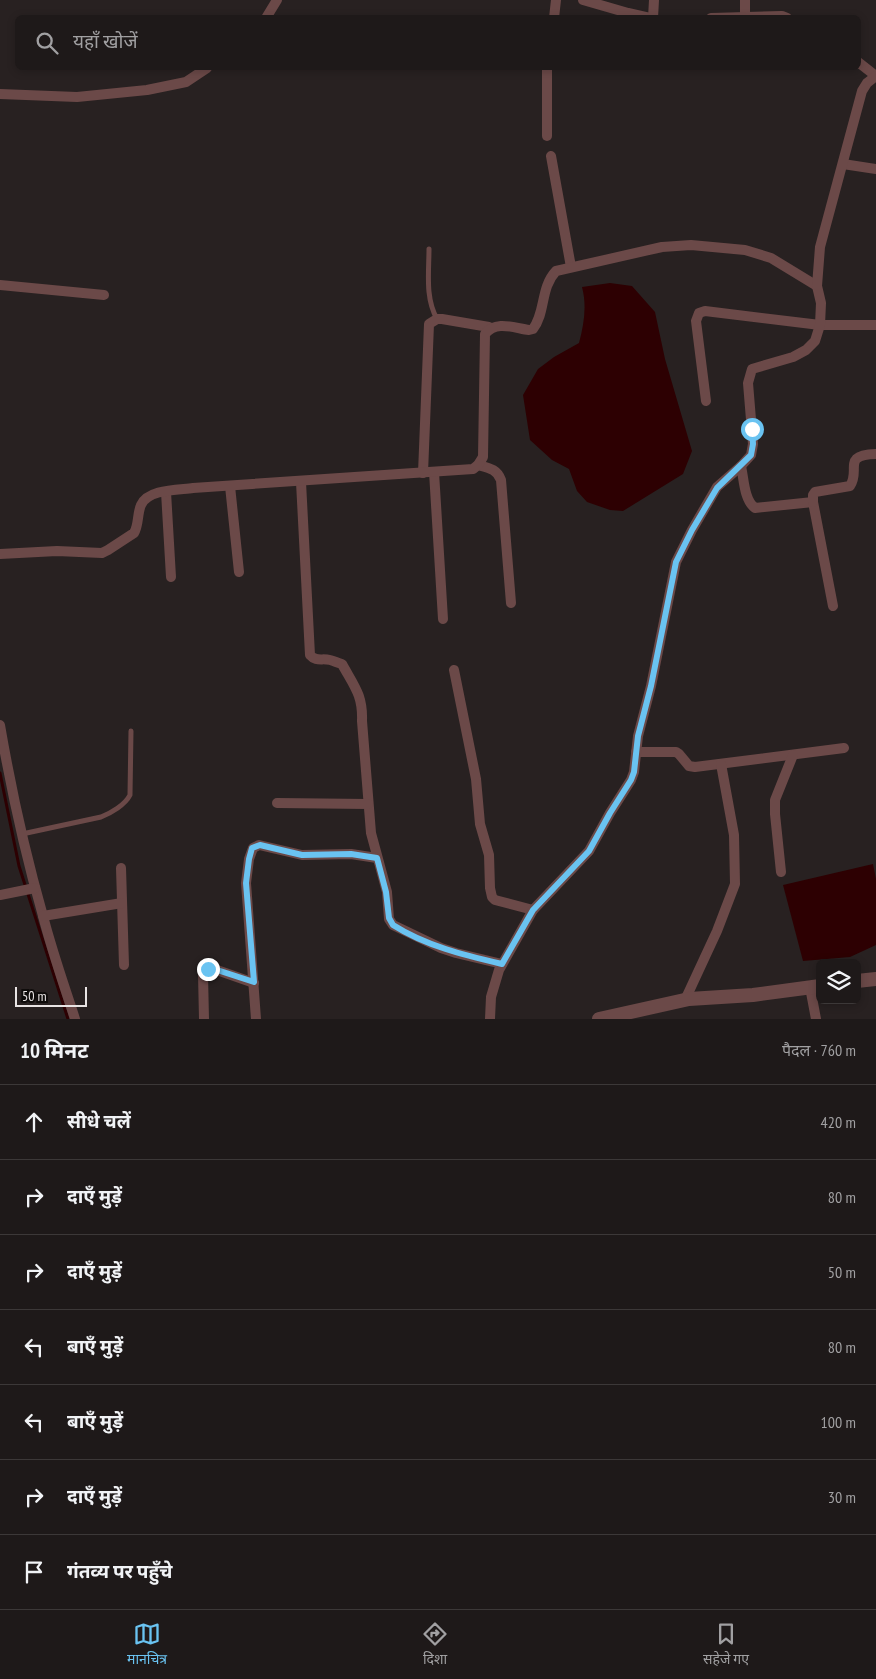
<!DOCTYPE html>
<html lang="hi">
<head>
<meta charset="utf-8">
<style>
	:root { --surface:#1e1919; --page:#262222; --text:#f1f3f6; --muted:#a1a0a2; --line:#3c3838; --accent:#6ac3f1 }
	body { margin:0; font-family:"PT Sans Narrow","Noto Sans Devanagari",sans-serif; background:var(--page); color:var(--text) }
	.controls { position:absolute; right:15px; bottom:15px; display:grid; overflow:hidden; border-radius:8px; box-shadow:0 2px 8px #0003 }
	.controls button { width:45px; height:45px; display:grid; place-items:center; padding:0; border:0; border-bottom:1px solid var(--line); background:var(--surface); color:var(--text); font:25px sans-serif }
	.scale { position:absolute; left:15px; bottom:12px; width:72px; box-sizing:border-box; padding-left:5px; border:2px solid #e9e4e4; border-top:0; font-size:14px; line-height:18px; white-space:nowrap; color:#e9e4e4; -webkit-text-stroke:4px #0f0c0b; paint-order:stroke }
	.stop { position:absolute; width:15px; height:15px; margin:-11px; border:4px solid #6ac3f1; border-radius:50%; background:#fff }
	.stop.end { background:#6ac3f1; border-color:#fff; box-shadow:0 1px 5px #0008 }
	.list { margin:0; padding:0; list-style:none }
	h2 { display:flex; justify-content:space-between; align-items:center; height:65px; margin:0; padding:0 20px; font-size:21px }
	h2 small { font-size:16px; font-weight:400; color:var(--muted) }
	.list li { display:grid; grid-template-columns:32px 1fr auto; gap:15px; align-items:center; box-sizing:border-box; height:75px; padding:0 20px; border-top:1px solid var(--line) }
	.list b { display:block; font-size:19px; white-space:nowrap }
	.list em { font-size:16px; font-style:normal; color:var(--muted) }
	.icon { flex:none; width:28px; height:28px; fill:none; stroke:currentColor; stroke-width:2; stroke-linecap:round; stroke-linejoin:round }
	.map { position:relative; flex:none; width:876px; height:1019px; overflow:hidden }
	.search { position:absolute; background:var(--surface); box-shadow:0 2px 8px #0003; left:15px; right:15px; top:15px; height:55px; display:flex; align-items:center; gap:12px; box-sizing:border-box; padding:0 18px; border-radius:8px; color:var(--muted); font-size:19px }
	.sheet { height:590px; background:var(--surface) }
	nav { display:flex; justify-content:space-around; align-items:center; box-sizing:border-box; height:70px; border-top:1px solid var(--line); background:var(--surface); font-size:14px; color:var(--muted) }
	nav a { display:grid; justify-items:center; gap:2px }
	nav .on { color:var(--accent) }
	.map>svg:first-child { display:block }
</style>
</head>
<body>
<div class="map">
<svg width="876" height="1019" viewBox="0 0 876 1019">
	<rect width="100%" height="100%" fill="#282121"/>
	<!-- water -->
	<g fill="#2d0002">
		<path d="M610,283L632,286L655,312L665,359L692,451L683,474L623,511L610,510L587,502L577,491L569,469L552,460L530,440L523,395L538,369L554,357L579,343C584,324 587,306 582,287Z"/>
		<polygon points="873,864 876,879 876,945 850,957 803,961 783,885"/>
	</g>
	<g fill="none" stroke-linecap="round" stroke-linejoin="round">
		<!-- stream -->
		<polyline stroke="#2d0002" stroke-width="3" points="0,773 19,866 68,1019"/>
		<!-- service -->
		<g stroke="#6b4948" stroke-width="5">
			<path d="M429,249C429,272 425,298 437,319"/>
			<path d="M22,834L101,817C111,813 125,805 130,795L131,731"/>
		</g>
		<!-- minor -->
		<g stroke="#6b4948" stroke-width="10">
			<polyline points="583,0 628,13 650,18"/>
			<polyline points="745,0 745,17"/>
			<polyline points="266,18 277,0"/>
			<polyline points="554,18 556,0"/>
			<polyline points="653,18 654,0"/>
			<polyline points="711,18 782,16 787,18"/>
			<polyline points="858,62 876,76"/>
			<polyline points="0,94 77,97 147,90 186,82 207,68"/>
			<polyline points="547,136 547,68"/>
			<polyline points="551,156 571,267"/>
			<polyline points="843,164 876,169"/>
			<polyline points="0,285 104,295"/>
			<polyline points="706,401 696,321 699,313 705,311 820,325 876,325"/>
			<path d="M478,465C489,468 497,469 501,480L511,603"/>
			<path d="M741,466C744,479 744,500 755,508L813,502L833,606"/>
			<polyline points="434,472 443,619"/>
			<polyline points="423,473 429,324 437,319 442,319 489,327"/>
			<path d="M301,482L310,655C316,662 322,658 330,660C334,661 338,663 342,664C354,686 363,695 362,721L371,833L387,892L389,919L393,925L441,948L456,953L502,964"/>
			<polyline points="230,486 239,572"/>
			<polyline points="166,492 171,577"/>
			<path d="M813,502V495L815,492L850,486C861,470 841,455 876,454"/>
			<path d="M0,554L57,551L102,553L108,550L134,533C139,525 137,514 141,505C148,489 178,490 193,488L473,469L478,465L483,457L485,334C496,320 514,328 529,330L533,329C546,312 540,288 556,271L662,247L691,245L745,250L771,258L817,286"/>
			<polyline points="454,670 476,779 480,824 489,855 490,888 492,897 495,900 533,910"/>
			<path d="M0,725C11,789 25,853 43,916C52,951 64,985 75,1019"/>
			<polyline points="636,752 676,752 679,754 689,766 695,767 844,748"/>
			<polyline points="277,803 368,804"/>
			<polyline points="121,868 124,965"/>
			<polyline points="781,872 775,814 775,800 793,755"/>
			<polyline points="0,895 35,888"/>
			<polyline points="43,916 122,903"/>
			<polyline points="810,987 816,1019"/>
			<polyline points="685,1000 717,931 735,884 734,835 721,764"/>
			<polyline points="204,1019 203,974 208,969 214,969 254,983"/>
			<polyline points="256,1019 246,883 249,859 253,848 259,845 302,855 351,854 377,858"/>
			<polyline points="490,1019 491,997 499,970 533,910 589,851 610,813 631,780 634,772 638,736 651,686 676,562 692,530 717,487 741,466 751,455 753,444 748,383 752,369 793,357 806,350 815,341 820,325 821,303 817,286 820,247 862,91 867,83 876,76"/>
		</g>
		<!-- tertiary -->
		<g stroke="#6b4948" stroke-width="14">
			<polyline points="857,981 876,979"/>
			<polyline points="599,1019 689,999 753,995 820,986"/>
		</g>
	</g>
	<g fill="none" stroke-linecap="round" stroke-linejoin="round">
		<!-- route -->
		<path stroke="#6ac3f1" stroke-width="6" d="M208,969H214L254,982L246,883L249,859L252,848L260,845L302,855L351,854L377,858L386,892L389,918L393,925C426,946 464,955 502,964L533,910L589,851L610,813L631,780L634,772L638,736L651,686L676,562L692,530L717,488L751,455L753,444L752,429"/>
	</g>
</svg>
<div class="controls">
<button><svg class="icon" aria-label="layers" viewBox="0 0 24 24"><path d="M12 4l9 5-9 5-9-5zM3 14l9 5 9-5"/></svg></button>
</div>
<div class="scale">50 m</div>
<div class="stop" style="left:752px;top:429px"></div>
<div class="stop end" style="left:208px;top:969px"></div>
<div class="search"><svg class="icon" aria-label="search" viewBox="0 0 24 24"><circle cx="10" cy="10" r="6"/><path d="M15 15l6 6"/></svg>यहाँ खोजें</div>
</div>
<section class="sheet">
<h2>10 मिनट<small>पैदल · 760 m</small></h2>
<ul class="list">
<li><svg class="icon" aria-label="ahead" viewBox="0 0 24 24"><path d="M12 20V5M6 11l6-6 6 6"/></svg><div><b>सीधे चलें</b></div><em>420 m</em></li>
<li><svg class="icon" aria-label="right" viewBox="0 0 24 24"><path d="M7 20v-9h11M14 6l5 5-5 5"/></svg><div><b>दाएँ मुड़ें</b></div><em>80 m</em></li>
<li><svg class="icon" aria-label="right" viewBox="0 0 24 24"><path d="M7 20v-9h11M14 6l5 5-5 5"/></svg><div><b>दाएँ मुड़ें</b></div><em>50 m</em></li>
<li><svg class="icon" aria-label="left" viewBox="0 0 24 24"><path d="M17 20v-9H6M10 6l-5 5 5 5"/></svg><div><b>बाएँ मुड़ें</b></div><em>80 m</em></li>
<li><svg class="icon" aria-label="left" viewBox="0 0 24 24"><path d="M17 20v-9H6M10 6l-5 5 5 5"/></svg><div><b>बाएँ मुड़ें</b></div><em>100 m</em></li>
<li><svg class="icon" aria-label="right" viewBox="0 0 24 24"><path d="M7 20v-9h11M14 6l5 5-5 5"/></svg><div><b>दाएँ मुड़ें</b></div><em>30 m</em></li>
<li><svg class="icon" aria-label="arrive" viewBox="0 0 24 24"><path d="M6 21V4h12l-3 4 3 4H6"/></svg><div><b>गंतव्य पर पहुँचे</b></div></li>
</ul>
</section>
<nav>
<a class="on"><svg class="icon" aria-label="map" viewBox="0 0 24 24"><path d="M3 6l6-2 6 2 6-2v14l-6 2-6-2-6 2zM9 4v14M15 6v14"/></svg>मानचित्र</a>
<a><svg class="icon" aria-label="directions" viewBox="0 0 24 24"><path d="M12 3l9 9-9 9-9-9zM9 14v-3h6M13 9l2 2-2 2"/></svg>दिशा</a>
<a><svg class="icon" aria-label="saved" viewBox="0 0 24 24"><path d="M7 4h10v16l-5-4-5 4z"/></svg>सहेजे गए</a>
</nav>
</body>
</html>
